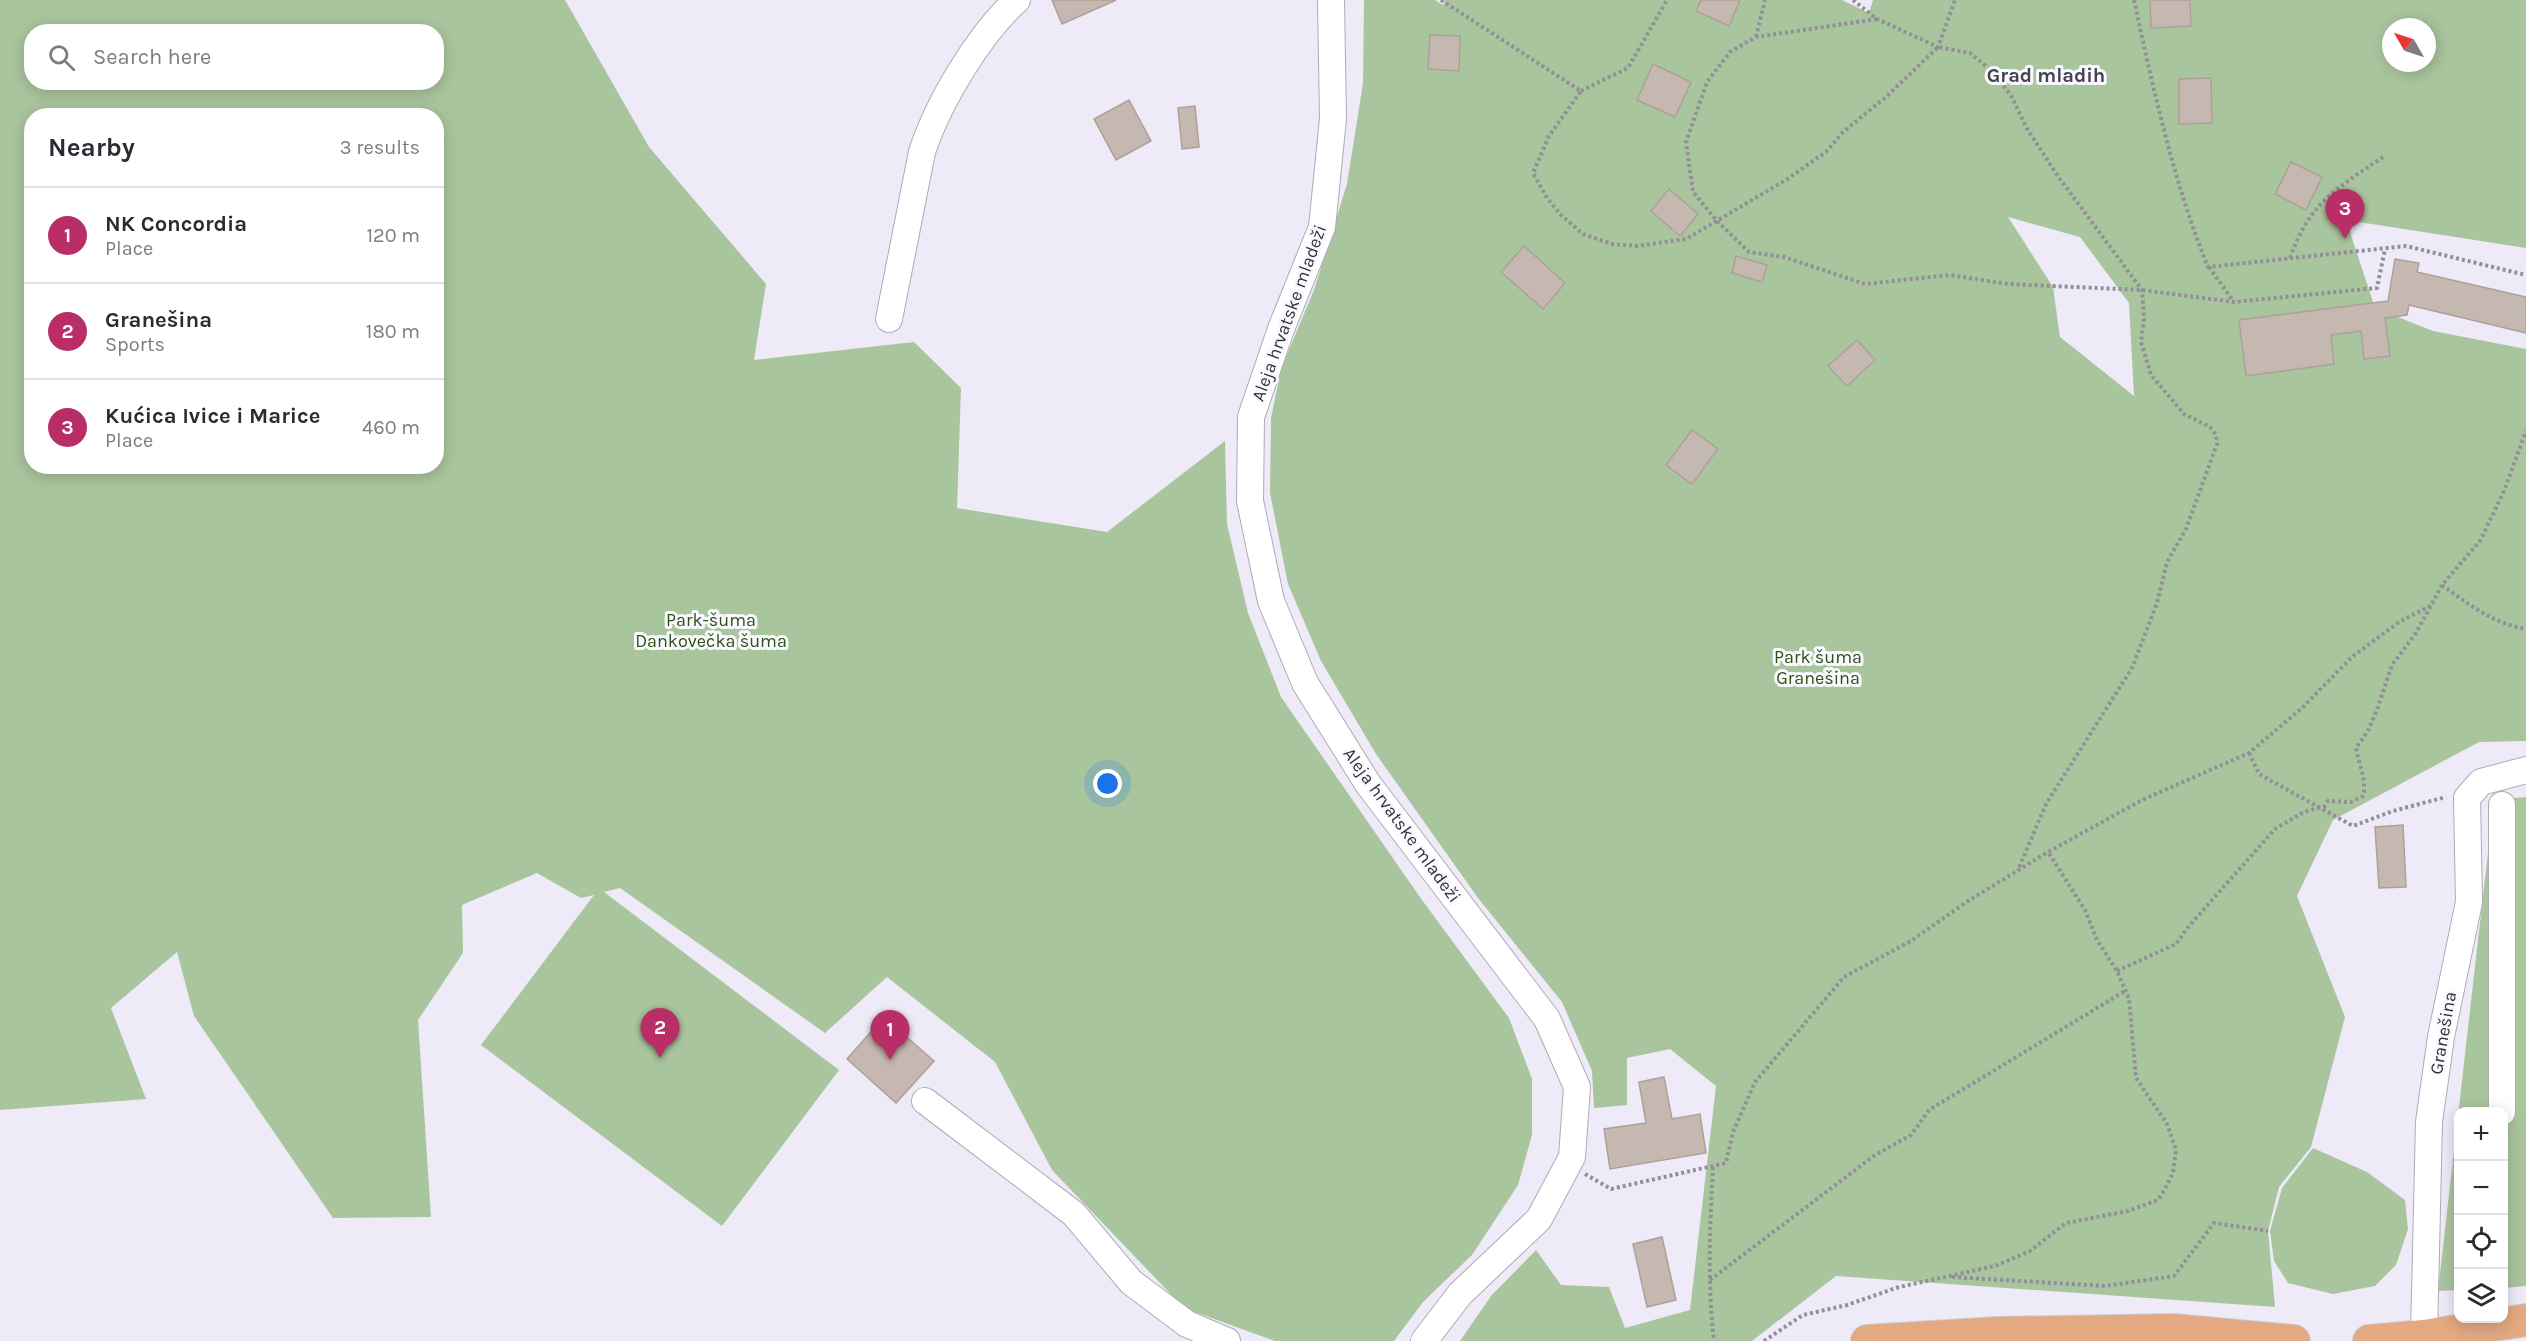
<!DOCTYPE html>
<html lang="en">
<head>
<meta charset="utf-8">
<style>
	:root { --surface:#fff; --page:#f2f2f3; --text:#2b2b33; --muted:#7c7c81; --line:#e1e1e2; --accent:#b92e67 }
	body { margin:0; font-family:Karla,sans-serif; background:var(--page); color:var(--text) }
	.controls { position:absolute; right:18px; bottom:18px; display:grid; overflow:hidden; border-radius:12px; box-shadow:0 3px 15px #0003 }
	.controls button { width:54px; height:54px; display:grid; place-items:center; padding:0; border:0; border-bottom:2px solid var(--line); background:var(--surface); color:var(--text); font:30px sans-serif }
	.compass { position:absolute; left:2382px; top:18px; width:54px; height:54px; border-radius:50%; background:var(--surface); box-shadow:0 3px 15px #0003; rotate:309deg }
	.you { position:absolute; left:1108px; top:784px; width:21px; height:21px; margin:-15px; border:4px solid #fff; border-radius:50%; background:#1a73e8; box-shadow:0 0 0 9px #1a73e833 }
	.badge { display:grid; place-items:center; width:39px; height:39px; border-radius:50%; background:var(--accent); color:#fff; font-size:20px; font-weight:700 }
	.pin { position:absolute; translate:-50% -50px; filter:drop-shadow(0 2px 3px #0008) }
	.pin::after { content:''; position:absolute; top:32px; width:21px; height:18px; background:inherit; clip-path:polygon(0 0,100% 0,50% 100%) }
	.list { margin:0; padding:0; list-style:none }
	h2 { display:flex; justify-content:space-between; align-items:center; height:78px; margin:0; padding:0 24px; font-size:26px }
	h2 small { font-size:20px; font-weight:400; color:var(--muted) }
	.list li { display:grid; grid-template-columns:39px 1fr auto; gap:18px; align-items:center; box-sizing:border-box; height:96px; padding:0 24px; border-top:2px solid var(--line) }
	.list b { display:block; font-size:22px; white-space:nowrap }
	.list p { margin:0; font-size:20px; white-space:nowrap; color:var(--muted) }
	.list em { font-size:20px; font-style:normal; color:var(--muted) }
	.icon { flex:none; width:33px; height:33px; fill:none; stroke:currentColor; stroke-width:2; stroke-linecap:round; stroke-linejoin:round }
	.map { position:relative; flex:none; width:2526px; height:1341px; overflow:hidden }
	.search { position:absolute; background:var(--surface); box-shadow:0 3px 15px #0003; left:24px; top:24px; width:420px; height:66px; display:flex; align-items:center; gap:15px; box-sizing:border-box; padding:0 21px; border-radius:24px; color:var(--muted); font-size:22px }
	.panel { position:absolute; background:var(--surface); box-shadow:0 3px 15px #0003; left:24px; top:108px; width:420px; height:366px; border-radius:24px }
	.map>svg:first-child { display:block }
</style>
</head>
<body>
<div class="map">
<svg width="2526" height="1341" viewBox="0 0 2526 1341">
	<rect width="100%" height="100%" fill="#eeeaf8"/>
	<!-- green -->
	<g fill="#a9c59e" fill-rule="evenodd">
		<path d="M0,0H565L649,147L766,284L754,360L914,342L961,388L957,508L1107,532L1225,441L1227,524L1248,613L1281,697L1422,900L1509,1018L1532,1079V1135L1518,1185L1472,1255L1423,1302L1394,1341H1275L1184,1308L1052,1170L995,1062L887,977L825,1033L620,888L604,892L839,1070L722,1226L481,1045L594,895L581,898L537,873L462,905L463,953L418,1020L431,1217L333,1218L194,1016L177,952L111,1008L146,1099L0,1110ZM32,32H436V82H32ZM32,116H436V466H32Z"/>
		<path d="M1364,0H1435L1443,5L1445,0H1842L1869,13L1873,0H2526V248L2346,220L2375,308L2433,331L2526,349V741L2479,742L2333,820L2297,896L2345,1017L2311,1147L2279,1187L2268,1231L2275,1307L1836,1276L1752,1341H1460L1491,1296L1536,1250L1561,1285L1609,1287L1625,1328L1690,1310L1716,1086L1670,1049L1627,1058V1105L1594,1108L1592,1071L1562,1002L1478,898L1376,754L1321,661L1288,584L1270,493L1271,418L1281,369L1314,290L1347,184L1363,83ZM2391,27H2427V63H2391ZM2008,217L2080,237L2129,303L2134,396L2060,337L2053,287Z"/>
		<polygon points="2526,797 2526,1286 2504,1288 2504,1112 2458,1112 2458,1290 2438,1291 2494,800"/>
		<polygon points="2313,1148 2367,1172 2405,1200 2408,1229 2396,1265 2375,1286 2333,1294 2288,1283 2274,1261 2270,1231 2282,1188"/>
	</g>
	<!-- building -->
	<g fill="#c5b8b0" stroke="#ada098" stroke-width="1.5">
		<polygon points="1052,0 1116,0 1062,24"/>
		<polygon points="1701,0 1740,0 1729,26 1696,11"/>
		<polygon points="2150,0 2190,0 2191,26 2151,28"/>
		<polygon points="1430,35 1460,36 1459,71 1428,69"/>
		<polygon points="1653,64 1691,82 1675,117 1637,100"/>
		<polygon points="2211,78 2212,123 2179,124 2179,79"/>
		<polygon points="1129,100 1151,141 1116,160 1094,119"/>
		<polygon points="1195,106 1199,147 1182,149 1178,108"/>
		<polygon points="2291,162 2322,177 2306,210 2275,194"/>
		<polygon points="1669,189 1698,214 1680,236 1651,211"/>
		<polygon points="1524,246 1565,283 1543,309 1501,272"/>
		<polygon points="1736,256 1767,265 1762,282 1732,273"/>
		<polygon points="2395,259 2419,263 2417,272 2526,297 2526,333 2409,305 2407,315 2385,318 2390,356 2364,359 2361,331 2331,335 2334,364 2246,376 2239,320 2388,301"/>
		<polygon points="1857,340 1875,360 1847,386 1828,366"/>
		<polygon points="1692,430 1718,449 1692,484 1666,465"/>
		<polygon points="2403,825 2406,887 2379,888 2375,827"/>
		<polygon points="884,1017 934,1061 896,1103 847,1059"/>
		<polygon points="1664,1077 1672,1119 1700,1114 1706,1153 1610,1169 1604,1129 1646,1123 1639,1082"/>
		<polygon points="1662,1237 1676,1300 1647,1307 1633,1244"/>
	</g>
	<g fill="none" stroke-linecap="round" stroke-linejoin="round">
		<!-- minor casing -->
		<g stroke="#aeabb7" stroke-width="28">
			<g id="minor">
				<polyline points="1331,0 1333,119 1322,227 1281,329 1251,417 1250,501 1271,601 1305,683 1368,784 1547,1019 1577,1087 1572,1157 1539,1219 1460,1294 1424,1341"/>
				<path d="M889,319L922,152C938,103 979,34 1017,0"/>
				<polyline points="2502,805 2502,1112"/>
				<polyline points="925,1101 1074,1214 1131,1282 1187,1324 1227,1341"/>
				<polyline points="2424,1336 2429,1122 2441,1037 2469,902 2467,798 2481,782 2526,770"/>
			</g>
		</g>
		<!-- major casing -->
		<g stroke="#cececf" stroke-width="34">
			<g id="major">
				<polyline points="1867,1341 1997,1333 2174,1330 2294,1341"/>
				<polyline points="2369,1341 2424,1336 2526,1320"/>
			</g>
		</g>
		<!-- path -->
		<g stroke="#918f98" stroke-width="4" stroke-dasharray="3 3" stroke-linecap="butt">
			<polyline points="1441,0 1581,91 1549,136 1533,173 1547,198 1561,215 1583,234 1612,244 1637,246 1686,239 1786,180 1827,151 1843,132 1886,97 1938,47 1970,53 1993,72 2012,97 2026,127 2057,175 2142,290 2144,319 2141,342 2151,375 2184,414 2210,427 2216,435 2217,444 2186,529 2167,562 2157,603 2132,668 2046,804 2018,870"/>
			<polyline points="1853,0 1877,19 1938,47 1955,0"/>
			<path d="M2134,0C2153,88 2174,184 2208,267L2406,246L2526,275"/>
			<polyline points="1877,19 1756,37 1730,52 1707,82 1686,142 1693,192 1717,221 1749,252 1784,257 1865,284 1950,275 2008,284 2142,290 2234,302 2377,288 2385,249"/>
			<polyline points="1756,37 1765,0"/>
			<polyline points="1581,91 1628,68 1667,0"/>
			<path d="M2290,258C2310,202 2336,189 2383,157"/>
			<polyline points="2209,267 2234,302"/>
			<path d="M2442,585C2468,604 2494,624 2526,629"/>
			<polyline points="2249,753 2259,774 2353,826 2393,811 2446,797"/>
			<path d="M2117,971L2176,944L2189,926L2275,829L2304,812L2325,806L2328,801L2351,802L2363,796C2367,780 2359,765 2356,748L2368,731L2378,707L2392,665L2416,633L2442,585L2480,541L2504,491L2526,431"/>
			<path d="M1713,1167C1710,1225 1707,1283 1714,1341"/>
			<polyline points="1585,1174 1611,1189 1726,1163 1733,1132 1755,1082 1844,977 1911,941 1968,901 2048,852 2142,800 2249,753 2302,708 2352,657 2399,622 2432,605"/>
			<polyline points="1952,1277 2105,1286 2174,1276 2214,1223 2268,1231"/>
			<polyline points="1710,1280 1875,1155 1911,1135 1929,1110 2125,991"/>
			<polyline points="1764,1341 1803,1315 1847,1305 1899,1287 1995,1266 2030,1251 2066,1223 2128,1211 2158,1200 2165,1189 2173,1173 2176,1150 2167,1124 2136,1078 2129,999 2117,971 2097,940 2085,910 2048,852"/>
		</g>
		<!-- minor -->
		<use href="#minor" stroke="#fff" stroke-width="26"/>
		<!-- major -->
		<use href="#major" stroke="#e2a983" stroke-width="32"/>
	</g>
	<g text-anchor="middle" dominant-baseline="central" stroke-width="6" stroke-linejoin="round" paint-order="stroke">
		<!-- street labels -->
		<g font-size="18" fill="#323136" stroke="#faf9ff">
			<text transform="translate(1289 313) rotate(-70)">Aleja hrvatske mladeži</text>
			<text transform="translate(1402 825) rotate(54)">Aleja hrvatske mladeži</text>
			<text transform="translate(2443 1033) rotate(-80)">Granešina</text>
		</g>
		<!-- park labels -->
		<g font-size="18" fill="#2c5216" stroke="#faf9ff">
			<text x="711" y="620">Park-šuma<tspan x="711" dy="21">Dankovečka šuma</tspan></text>
			<text x="1818" y="657">Park šuma<tspan x="1818" dy="21">Granešina</tspan></text>
		</g>
		<!-- neighbourhood labels -->
		<g font-size="20" font-weight="bold" fill="#45424d" stroke="#faf9ff">
			<text x="2046" y="75">Grad mladih</text>
		</g>
	</g>
</svg>
<div class="controls">
<button>+</button>
<button>−</button>
<button><svg class="icon" aria-label="locate" viewBox="0 0 24 24"><circle cx="12" cy="12" r="6"/><path d="M12 2v4M12 18v4M2 12h4M18 12h4"/></svg></button>
<button><svg class="icon" aria-label="layers" viewBox="0 0 24 24"><path d="M12 4l9 5-9 5-9-5zM3 14l9 5 9-5"/></svg></button>
</div>
<svg class="compass" viewBox="-18 -18 36 36"><path d="M0-13l5 13h-10z" fill="#e53935"/><path d="M0 13l5-13h-10z" fill="#7c7c81"/></svg>
<div class="you"></div>
<div class="pin badge" style="left:890px;top:1060px">1</div>
<div class="pin badge" style="left:660px;top:1058px">2</div>
<div class="pin badge" style="left:2345px;top:239px">3</div>
<div class="search"><svg class="icon" aria-label="search" viewBox="0 0 24 24"><circle cx="10" cy="10" r="6"/><path d="M15 15l6 6"/></svg>Search here</div>
<section class="panel">
<h2>Nearby<small>3 results</small></h2>
<ul class="list">
<li><span class="badge">1</span><div><b>NK Concordia</b><p>Place</p></div><em>120 m</em></li>
<li><span class="badge">2</span><div><b>Granešina</b><p>Sports</p></div><em>180 m</em></li>
<li><span class="badge">3</span><div><b>Kućica Ivice i Marice</b><p>Place</p></div><em>460 m</em></li>
</ul>
</section>
</div>
</body>
</html>
